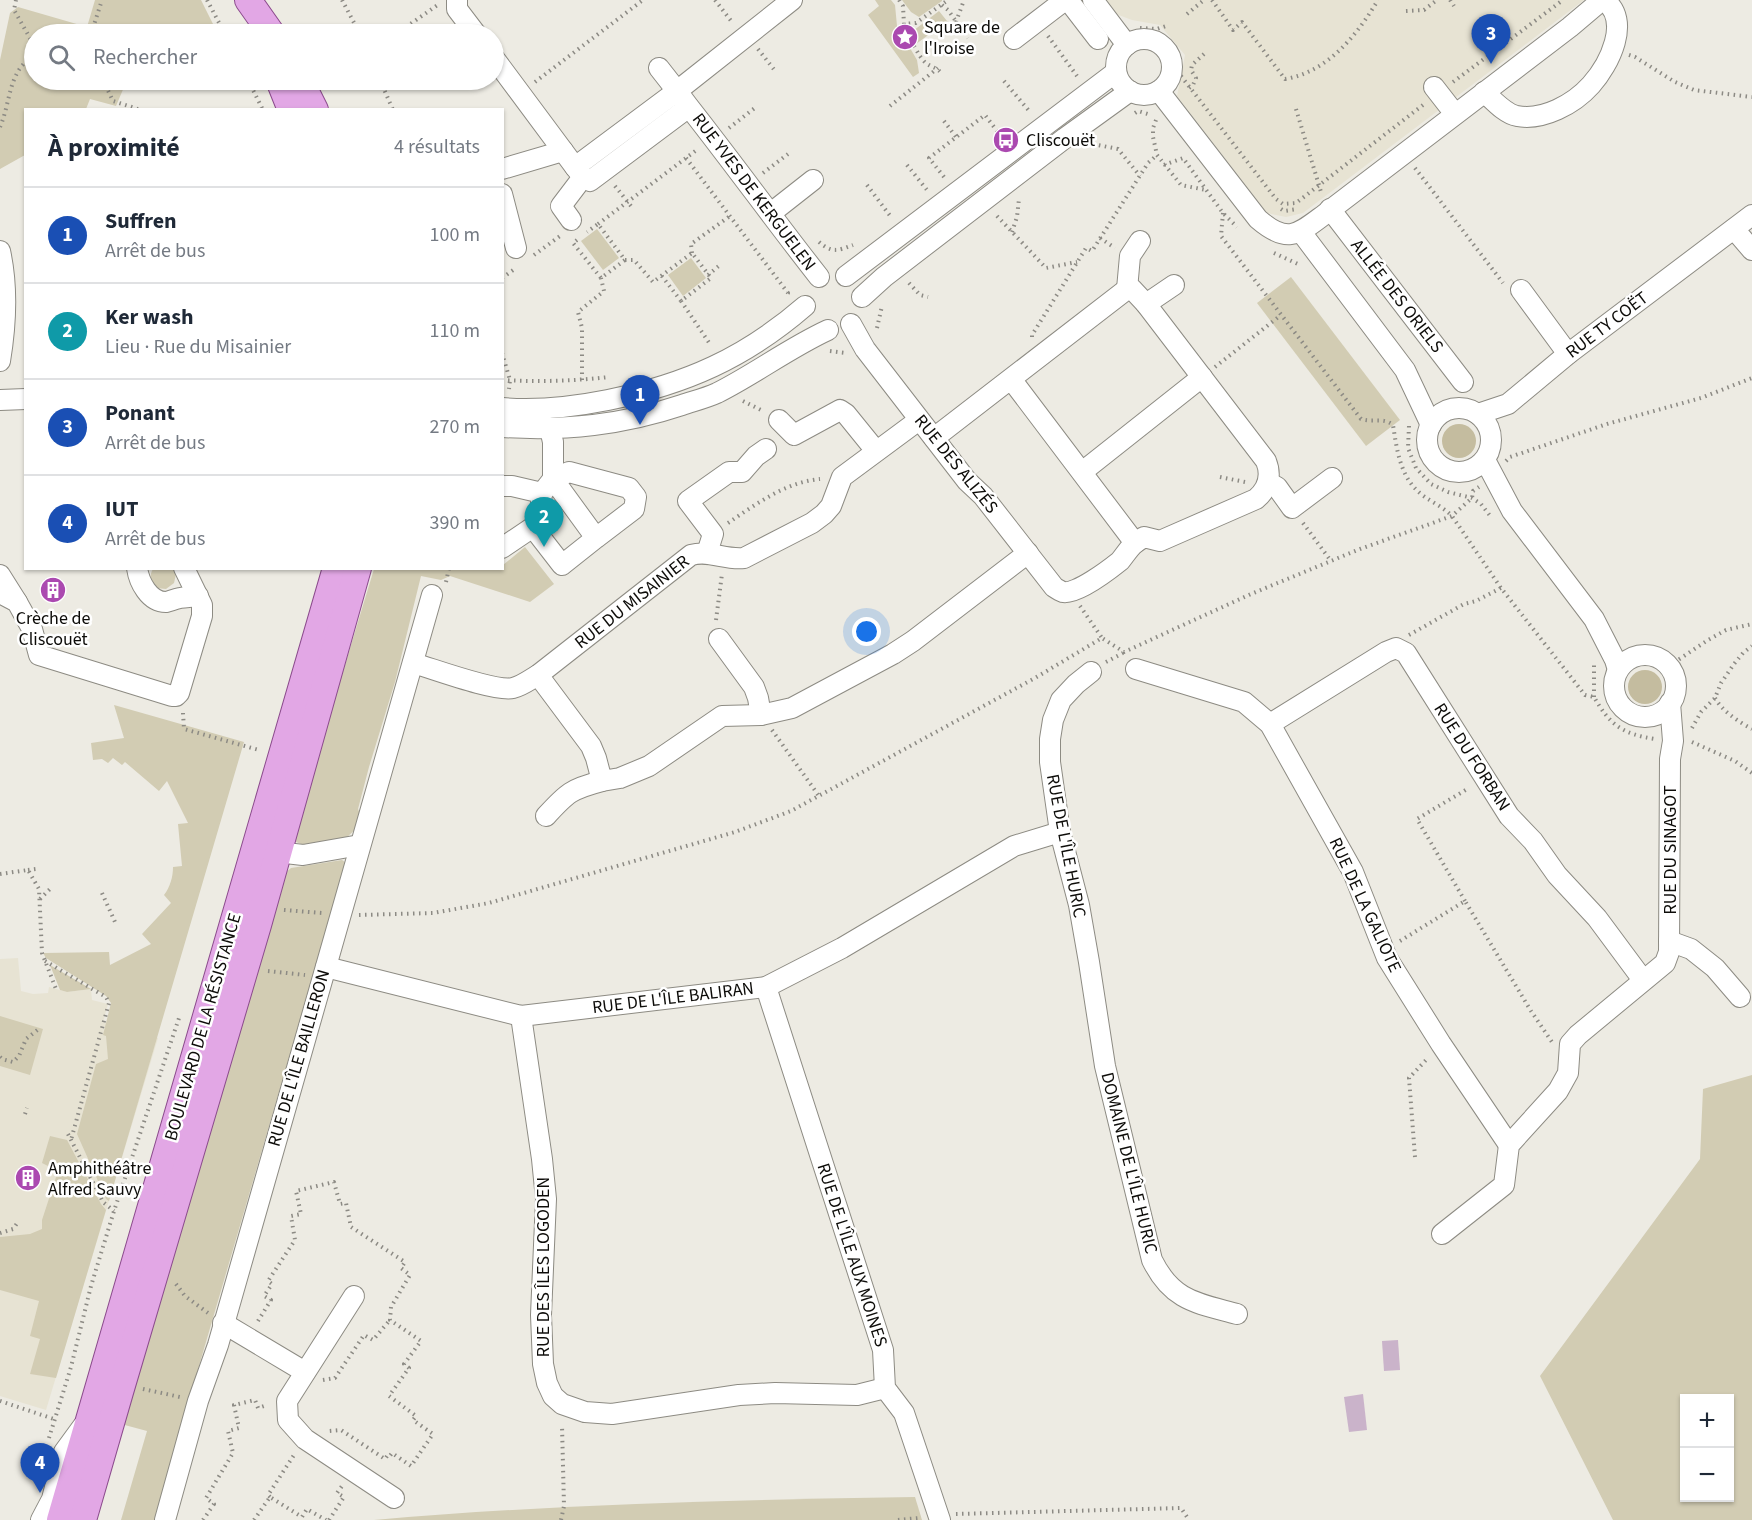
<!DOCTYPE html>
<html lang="fr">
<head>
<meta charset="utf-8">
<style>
	:root { --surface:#fff; --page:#f2f2f3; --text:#1f2937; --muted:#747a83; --line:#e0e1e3; --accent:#ab49b0 }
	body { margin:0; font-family:"Source Sans 3",sans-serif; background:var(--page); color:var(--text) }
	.controls { position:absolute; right:18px; bottom:18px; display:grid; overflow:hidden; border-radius:0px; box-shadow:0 2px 4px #0004 }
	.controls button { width:54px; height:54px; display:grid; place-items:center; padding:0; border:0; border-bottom:2px solid var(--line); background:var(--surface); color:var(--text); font:30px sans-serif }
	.you { position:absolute; left:867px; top:632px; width:21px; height:21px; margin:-15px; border:4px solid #fff; border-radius:50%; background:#1a73e8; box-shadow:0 0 0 9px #1a73e833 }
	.badge { display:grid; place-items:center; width:39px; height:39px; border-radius:50%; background:var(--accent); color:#fff; font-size:20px; font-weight:700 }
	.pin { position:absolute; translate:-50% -50px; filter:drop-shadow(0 2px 3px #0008) }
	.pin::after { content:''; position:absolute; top:32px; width:21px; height:18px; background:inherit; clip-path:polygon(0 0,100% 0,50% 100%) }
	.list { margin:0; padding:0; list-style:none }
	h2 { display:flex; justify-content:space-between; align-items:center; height:78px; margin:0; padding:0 24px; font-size:26px }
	h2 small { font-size:20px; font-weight:400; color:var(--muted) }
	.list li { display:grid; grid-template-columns:39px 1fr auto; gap:18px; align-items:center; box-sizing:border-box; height:96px; padding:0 24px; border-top:2px solid var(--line) }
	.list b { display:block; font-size:22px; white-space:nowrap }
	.list p { margin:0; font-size:20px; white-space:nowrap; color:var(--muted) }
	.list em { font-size:20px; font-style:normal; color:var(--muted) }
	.icon { flex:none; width:33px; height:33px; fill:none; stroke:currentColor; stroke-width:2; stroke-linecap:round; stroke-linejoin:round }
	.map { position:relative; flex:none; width:1752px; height:1520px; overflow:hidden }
	.search { position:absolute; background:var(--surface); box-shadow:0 2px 4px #0004; left:24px; top:24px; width:480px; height:66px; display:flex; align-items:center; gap:15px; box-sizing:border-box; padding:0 21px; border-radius:33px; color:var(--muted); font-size:22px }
	.panel { position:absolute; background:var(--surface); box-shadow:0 2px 4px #0004; left:24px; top:108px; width:480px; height:462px; border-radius:0px }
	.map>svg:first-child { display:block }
</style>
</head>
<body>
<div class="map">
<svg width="1752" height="1520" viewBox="0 0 1752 1520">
	<rect width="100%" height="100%" fill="#edebe3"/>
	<!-- built -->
	<g fill="#e7e3d3">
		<polygon points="1105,0 1584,0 1303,213 1286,217 1267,213 1177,96 1185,55 1160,25 1132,20 1116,14"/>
		<polygon points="18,958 21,991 33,994 48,993 49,987 67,992 91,989 92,1000 108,1004 103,1022 158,1038 46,1410 0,1396 0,959"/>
	</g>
	<!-- green -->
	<g fill="#d2ccb3" fill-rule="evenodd">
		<polygon points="95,0 201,0 218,34 175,34 147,29 145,34 34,34 34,80 127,80 116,106 90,99 86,109 26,110 25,155 0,169 0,60 10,13 18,7 87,27"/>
		<polygon points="875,0 891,0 895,5 897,26 917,60 919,73 913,77 868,15 879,6"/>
		<polygon points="902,0 942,0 942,1 919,17 911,12"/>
		<polygon points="939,11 951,26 946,30 942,25 916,44 909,34"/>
		<polygon points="597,229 619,258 603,270 581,241"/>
		<polygon points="691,258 706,278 683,296 668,275"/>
		<polygon points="1291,277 1400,420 1366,446 1257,303"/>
		<polygon points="525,547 554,584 530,602 450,576 441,580 421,576 395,682 369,767 358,809 362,819 360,825 344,840 306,846 296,842 295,830 374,569 502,568 503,565"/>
		<path d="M153,569H173L176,574L174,583L166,589L156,588C150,582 149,575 153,569Z"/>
		<path d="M114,705L244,742L109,1201L106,1199L77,1134L96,1064L108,1059L106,1036L103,1035L111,1003L106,996L46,958L43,953L109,952L110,965L151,944L142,934L171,903L164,895C170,887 173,877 173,867L182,866L178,824L188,823L167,781L159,791L125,762L122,765L113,758L108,763L102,759L93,760L91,743L124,738Z"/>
		<polygon points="342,860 345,862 345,866 154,1520 121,1520 147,1431 121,1424 285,873 291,868"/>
		<polygon points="50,965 91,989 67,992 60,990"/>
		<polygon points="0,1016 43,1029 30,1075 0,1066"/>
		<path d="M1752,1075V1520H1613L1540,1376L1700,1159L1703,1089ZM1684,1398H1730V1498H1684Z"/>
		<polygon points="50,1136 67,1140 101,1204 106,1210 56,1378 30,1374 40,1339 30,1336 39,1301 0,1290 0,1237 30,1234 42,1229 42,1220 58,1171 42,1163"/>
		<path d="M915,1497L922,1520H374C554,1504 735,1500 915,1497Z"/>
	</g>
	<!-- forest -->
	<g fill="#c4bc9f">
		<circle cx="1459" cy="441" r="17"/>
		<circle cx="1645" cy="687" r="17"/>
	</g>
	<!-- water -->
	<g fill="#cab3ca">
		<polygon points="1398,1340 1400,1370 1384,1371 1382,1341"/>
		<polygon points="1363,1394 1367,1430 1349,1432 1344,1397"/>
	</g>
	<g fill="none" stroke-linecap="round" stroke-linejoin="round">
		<!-- minor casing -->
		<g stroke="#8d8b83" stroke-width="22">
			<g id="minor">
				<polyline points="457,0 457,9 476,34"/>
				<polyline points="1068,0 1098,39"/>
				<polyline points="1093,0 1127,45"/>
				<polyline points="1014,39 1065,0"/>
				<circle cx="1144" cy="67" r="28"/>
				<polyline points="494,58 575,167"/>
				<polyline points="659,68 677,91 792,0"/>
				<polyline points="1434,87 1455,114"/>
				<path d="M1159,91L1258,219C1288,245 1298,234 1325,214L1570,27L1596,5L1600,0"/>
				<path d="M1484,92C1493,100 1505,114 1517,116C1543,121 1574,104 1591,85C1609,65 1632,20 1604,0"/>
				<path d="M689,107L590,181L583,177L575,167L677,91L689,107C733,163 775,221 819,277"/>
				<polyline points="502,169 563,151"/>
				<polyline points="502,194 516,248"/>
				<polyline points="1330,209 1463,382"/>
				<polyline points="771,213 813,180"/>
				<polyline points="571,220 561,206 583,177"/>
				<polyline points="1734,229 1752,250"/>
				<polyline points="1301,232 1405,370 1431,425"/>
				<path d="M0,251C8,287 6,325 0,361"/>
				<polyline points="846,276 1116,72"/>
				<polyline points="1127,289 1130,256 1140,241"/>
				<polyline points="1521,290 1568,354"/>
				<polyline points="862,297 884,277 1065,138 1130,91"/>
				<polyline points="1146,304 1174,285"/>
				<path d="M851,324L865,349L967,481L983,496L1054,587C1057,589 1060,591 1063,592C1076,595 1110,569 1120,561C1125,555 1129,548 1135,543"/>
				<polyline points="0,400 26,399"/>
				<circle cx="1459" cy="440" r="32"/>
				<path d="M502,408C538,411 573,407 608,400C686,384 745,358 805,306"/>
				<polyline points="530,409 539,422 550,429 553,442 553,479 596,538 634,509 636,497 629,488 569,472 553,479 542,493 538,534 562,565 596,538"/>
				<polyline points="1478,414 1508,404 1568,354 1752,215"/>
				<polyline points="779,420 794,435 840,410 846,414 876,451"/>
				<path d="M502,427C566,431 622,425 682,405C694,401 706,398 717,393C755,374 789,348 828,330"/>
				<path d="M934,438L1122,293L1127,289H1132L1146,304L1266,461C1272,476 1268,489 1256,499L1160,541L1144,537L1135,543L1011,379"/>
				<polyline points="1485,460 1512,511 1594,619 1615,660 1618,670"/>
				<polyline points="1082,472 1202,377"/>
				<polyline points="1268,482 1277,487 1292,508 1332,478"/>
				<polyline points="502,486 512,486 542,493"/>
				<polyline points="502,548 539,523"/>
				<polyline points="707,553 713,534 688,501 729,472 742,472 756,456 766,449"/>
				<path d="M137,568C139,582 149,602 166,602C170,601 175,599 180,598C186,597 192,597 198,596"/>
				<polyline points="0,575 17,602"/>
				<polyline points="0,593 17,602 32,629 39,655 172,696 176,696 179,693 202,616 202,605 184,568"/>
				<polyline points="719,639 754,687 758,698 761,715"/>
				<circle cx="1645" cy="686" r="31"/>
				<path d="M413,663C434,669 495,692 513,688C522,686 531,679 538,675L691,555C710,550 724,560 744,558L812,523L824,514L831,506L842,477L919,420"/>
				<polyline points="1136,669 1244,702 1270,724 1353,872 1387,958 1441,1044 1509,1145"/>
				<path d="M1091,672L1076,684L1061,700L1053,720L1050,739V762L1060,832L1079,905L1089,962L1105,1066L1152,1260C1172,1301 1197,1303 1237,1314"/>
				<polyline points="538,675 591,746 596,758 602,781 620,778 649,766 722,716 761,715 792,708 893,654 913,641 1028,553"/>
				<polyline points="1270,724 1386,652 1396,648 1406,653 1509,816 1533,841 1557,875 1597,918 1643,980"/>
				<path d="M546,816C567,793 571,789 602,781"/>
				<polyline points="277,852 303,855 360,845"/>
				<polyline points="1669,941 1691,949 1715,968 1740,997"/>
				<polyline points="326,967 521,1016 766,987 842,948 1014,846 1060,832"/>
				<polyline points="766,987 883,1350 885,1388 904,1413 940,1520"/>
				<polyline points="521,1016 542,1159 546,1199 541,1315 543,1364 547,1383 553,1396 562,1404 585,1412 612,1414 739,1395 775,1393 857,1395 885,1388"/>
				<polyline points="1442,1234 1504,1185 1509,1145 1558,1091 1568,1073 1570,1044 1578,1035 1665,963 1669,952 1670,759 1673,741 1670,703"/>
				<polyline points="354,1296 287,1401 288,1420 305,1439 394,1498"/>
				<polyline points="223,1323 305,1372"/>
				<polyline points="41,1520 52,1499 64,1452 83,1426"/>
				<polyline points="165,1520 198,1401 218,1345 432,595"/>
			</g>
		</g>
		<!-- major casing -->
		<g stroke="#8b4b8c" stroke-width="28">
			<g id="major">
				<polyline points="248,0 272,34"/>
				<polyline points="279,80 291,110"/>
				<polyline points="300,80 315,110"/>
				<polyline points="60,1520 336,568"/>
				<polyline points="83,1520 120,1392 258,925 358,568"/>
			</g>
		</g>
		<!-- path -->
		<g stroke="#8c8a84" stroke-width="4" stroke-dasharray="1.5 4.5" stroke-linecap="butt">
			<polyline points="16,0 14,10 34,45"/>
			<polyline points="207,0 225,34"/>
			<polyline points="342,0 360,34"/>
			<polyline points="715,0 732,22"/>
			<polyline points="899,0 903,6 904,24 916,23 948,0"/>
			<path d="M1212,0L1233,30L1242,22L1285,79C1328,72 1357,35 1378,0"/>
			<polyline points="1450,0 1454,6"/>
			<polyline points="942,5 948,10 968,38"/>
			<polyline points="1406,11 1424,10 1437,0"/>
			<polyline points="1187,14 1204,0"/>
			<polyline points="956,22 964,0"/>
			<path d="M904,24C907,33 919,58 926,63C932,68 937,67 942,74"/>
			<polyline points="1140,28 1157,29 1169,25"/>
			<polyline points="91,34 102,0"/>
			<polyline points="396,34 439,4"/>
			<polyline points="1048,36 1077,76"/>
			<polyline points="758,49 776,72"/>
			<polyline points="1629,55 1635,57 1675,82 1694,90 1752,97"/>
			<polyline points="1172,68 1181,76 1276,199 1283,204 1296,203 1423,105"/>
			<polyline points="103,80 113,101 141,110"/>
			<polyline points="248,80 263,110"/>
			<polyline points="380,80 393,110"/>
			<polyline points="1004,81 1030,112"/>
			<polyline points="535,82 643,0"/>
			<polyline points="1453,82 1563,0"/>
			<polyline points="1189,88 1193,85 1196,78 1191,70 1192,65 1205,53"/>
			<polyline points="890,106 938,68"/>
			<polyline points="1296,109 1321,192"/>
			<polyline points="1135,113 1138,111 1151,115"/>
			<polyline points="1156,120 1153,128 1153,137 1157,155 1181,185 1206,190"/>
			<polyline points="944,121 956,137"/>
			<path d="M0,127C11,102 8,70 34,56"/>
			<polyline points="729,128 756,107"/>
			<polyline points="1093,144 1118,149 1140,176"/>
			<polyline points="686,158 788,293 786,295"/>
			<polyline points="907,165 927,190"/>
			<polyline points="1164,165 1183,158 1223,213 1237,227"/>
			<polyline points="1415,168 1503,283"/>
			<polyline points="763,173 788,154"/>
			<polyline points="944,177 929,158 985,115 1000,135"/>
			<polyline points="867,185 891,217"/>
			<polyline points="615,186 631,206"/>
			<polyline points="1281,209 1284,211 1298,209"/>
			<path d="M1223,213L1221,236L1361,419C1373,423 1383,417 1393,425C1397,450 1400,477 1421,494C1431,502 1442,506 1452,516L1501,588L1585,695L1594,697C1610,725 1622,734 1655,739"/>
			<polyline points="997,216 1046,268 1077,262"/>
			<polyline points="598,224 698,149"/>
			<polyline points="1012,232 1017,217 1019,199"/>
			<polyline points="1100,238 1115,248"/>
			<polyline points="577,240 573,243 601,278 625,260 598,224 587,232"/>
			<path d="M819,242C832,253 837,251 853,245"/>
			<polyline points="692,253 691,244 730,216"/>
			<polyline points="1274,253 1300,265"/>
			<polyline points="534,255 560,236"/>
			<polyline points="625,260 634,260 653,282 692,253 711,278 681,301 661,275"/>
			<polyline points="708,275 720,265"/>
			<polyline points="502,278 516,268"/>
			<polyline points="909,283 920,295 928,297"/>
			<polyline points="681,301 710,344"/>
			<polyline points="877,328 882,306"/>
			<polyline points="1032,337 1032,335 1086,248 1092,251 1148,163 1157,155"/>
			<polyline points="830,351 846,353"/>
			<polyline points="502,353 510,380 509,389"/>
			<polyline points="1215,367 1281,315"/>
			<path d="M502,380C538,382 574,381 609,377"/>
			<polyline points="582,380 582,328 578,312 604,291 601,278"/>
			<polyline points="743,401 763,411"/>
			<polyline points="1409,426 1408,448 1416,468 1431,484 1448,492 1472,498 1481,504 1491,517"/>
			<polyline points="1506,461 1510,457 1607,424 1701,398 1752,378"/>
			<polyline points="1220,477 1245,482"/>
			<path d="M728,523C756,504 786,482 820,479"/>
			<polyline points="1303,523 1331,561"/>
			<polyline points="446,582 449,568"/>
			<polyline points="1080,606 1102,638"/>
			<polyline points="716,620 722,574"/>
			<polyline points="1409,635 1464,604 1476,601 1501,588"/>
			<polyline points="1106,662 1123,653"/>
			<polyline points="1669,666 1708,640 1726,630 1752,624"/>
			<polyline points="1594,697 1594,662"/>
			<path d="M1715,698C1722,711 1739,722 1752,729"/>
			<polyline points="183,713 184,729 259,750"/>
			<polyline points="1692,728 1701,712 1715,698 1721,683 1734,664 1743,653 1752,646"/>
			<polyline points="772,730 819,796"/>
			<polyline points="1692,742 1735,761 1752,773"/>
			<polyline points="28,870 36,869"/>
			<polyline points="0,874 28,870 39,889 42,953 56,989"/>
			<polyline points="102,893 115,922"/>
			<polyline points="40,899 51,888"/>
			<polyline points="1465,901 1417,819 1469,788"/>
			<polyline points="284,910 322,913"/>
			<polyline points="359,915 433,913 489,903 735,832 791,811 1035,678 1102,638 1124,652 1251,594 1360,549 1452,516 1472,498 1473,491 1479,487"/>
			<polyline points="1400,941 1465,901 1531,1011 1552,1042"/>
			<polyline points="45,961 106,997 109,1003 71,1140"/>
			<polyline points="268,971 305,975"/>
			<polyline points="0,1057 2,1059 13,1062 19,1056 26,1039 40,1028"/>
			<polyline points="25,1114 27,1108"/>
			<polyline points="68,1134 103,1202 114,1211"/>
			<polyline points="1415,1157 1409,1078 1428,1058"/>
			<polyline points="0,1233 13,1229 18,1222"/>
			<polyline points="176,1284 185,1296 208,1313"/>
			<polyline points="258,1321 271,1300 264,1296 272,1284 268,1281 295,1240 291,1216 301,1214 296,1191 334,1182 340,1204 346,1203 351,1227 405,1262 401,1268 410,1275 391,1307 390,1320 421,1341 404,1364 409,1368 389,1396 416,1416 413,1420 433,1434 411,1466 392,1453 389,1457 387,1456 385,1459 341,1430 329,1431"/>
			<polyline points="323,1380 335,1378 364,1335 373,1340 390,1320"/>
			<polyline points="143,1389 180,1397"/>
			<polyline points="0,1401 54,1419"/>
			<polyline points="49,1438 71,1367 91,1286 114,1211 179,1018"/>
			<polyline points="270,1497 268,1495 294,1455"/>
			<polyline points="956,1514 1181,1508 1189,1520"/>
			<polyline points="203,1520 214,1504 206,1498 233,1453 228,1431 239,1428 234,1405 255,1400 258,1408 267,1405"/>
			<polyline points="254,1520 270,1497 302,1517 307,1509 326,1520"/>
			<polyline points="329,1520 344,1497 337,1493 342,1486"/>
			<polyline points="561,1520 564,1506 562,1425"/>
			<polyline points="898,1520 919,1518"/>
		</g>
		<!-- minor -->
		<use href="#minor" stroke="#fff" stroke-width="20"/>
		<!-- major -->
		<use href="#major" stroke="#e2a7e5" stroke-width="26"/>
	</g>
	<!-- icons -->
	<defs>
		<g id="sight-disc" transform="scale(1.35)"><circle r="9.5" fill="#ab49b0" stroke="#fff"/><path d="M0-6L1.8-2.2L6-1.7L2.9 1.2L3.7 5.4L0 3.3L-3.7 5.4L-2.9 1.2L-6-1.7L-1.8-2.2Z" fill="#fff"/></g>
		<g id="bus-disc" transform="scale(1.35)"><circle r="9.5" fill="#ab49b0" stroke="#fff"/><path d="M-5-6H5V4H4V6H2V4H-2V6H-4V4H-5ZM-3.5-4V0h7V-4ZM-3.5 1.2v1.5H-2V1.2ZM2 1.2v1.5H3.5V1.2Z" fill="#fff"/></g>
		<g id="building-disc" transform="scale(1.35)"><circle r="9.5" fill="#ab49b0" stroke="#fff"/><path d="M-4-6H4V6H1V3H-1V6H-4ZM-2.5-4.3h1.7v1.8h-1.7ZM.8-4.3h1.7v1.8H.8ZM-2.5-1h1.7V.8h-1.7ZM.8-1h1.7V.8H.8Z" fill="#fff"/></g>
	</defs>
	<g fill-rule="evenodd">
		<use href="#sight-disc" x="905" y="37"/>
		<use href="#bus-disc" x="1006" y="140"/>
		<use href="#building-disc" x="53" y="590"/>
		<use href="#building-disc" x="28" y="1178"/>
	</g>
	<g text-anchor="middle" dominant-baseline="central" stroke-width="5" stroke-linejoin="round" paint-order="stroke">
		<!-- poi labels -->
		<g font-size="18" fill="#0d0c09" stroke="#fff" text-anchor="start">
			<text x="924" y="27">Square de<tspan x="924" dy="21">l'Iroise</tspan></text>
			<text x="1026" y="140">Cliscouët</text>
			<text x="53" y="618" text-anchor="middle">Crèche de<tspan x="53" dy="21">Cliscouët</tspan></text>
			<text x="48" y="1168">Amphithéâtre<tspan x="48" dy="21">Alfred Sauvy</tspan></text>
		</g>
		<!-- street labels -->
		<g font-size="18" fill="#0d0c09" stroke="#fff">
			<text transform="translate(754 192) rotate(53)">RUE YVES DE KERGUELEN</text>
			<text transform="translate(1397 296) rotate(52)">ALLÉE DES ORIELS</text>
			<text transform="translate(1607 325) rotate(-37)">RUE TY COËT</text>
			<text transform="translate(956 464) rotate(51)">RUE DES ALIZÉS</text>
			<text transform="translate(632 602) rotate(-38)">RUE DU MISAINIER</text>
			<text transform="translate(1472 757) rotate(57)">RUE DU FORBAN</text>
			<text transform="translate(1066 846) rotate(79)">RUE DE L'ÎLE HURIC</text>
			<text transform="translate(1670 850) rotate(-90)">RUE DU SINAGOT</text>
			<text transform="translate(1365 905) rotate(65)">RUE DE LA GALIOTE</text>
			<text transform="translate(673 998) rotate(-7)">RUE DE L'ÎLE BALIRAN</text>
			<text transform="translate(203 1027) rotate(-74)">BOULEVARD DE LA RÉSISTANCE</text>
			<text transform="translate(299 1058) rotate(-74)">RUE DE L'ÎLE BAILLERON</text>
			<text transform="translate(1129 1163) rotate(76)">DOMAINE DE L'ÎLE HURIC</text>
			<text transform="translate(852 1255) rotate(72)">RUE DE L'ÎLE AUX MOINES</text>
			<text transform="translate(543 1267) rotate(-90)">RUE DES ÎLES LOGODEN</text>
		</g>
	</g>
</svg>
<div class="controls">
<button>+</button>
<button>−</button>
</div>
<div class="you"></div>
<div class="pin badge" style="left:640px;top:425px;background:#1a4fb4">1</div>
<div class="pin badge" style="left:544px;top:547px;background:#0f9aa8">2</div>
<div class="pin badge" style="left:1491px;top:64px;background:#1a4fb4">3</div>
<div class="pin badge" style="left:40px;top:1493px;background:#1a4fb4">4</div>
<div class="search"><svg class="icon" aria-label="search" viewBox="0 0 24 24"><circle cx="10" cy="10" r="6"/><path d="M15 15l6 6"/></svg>Rechercher</div>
<section class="panel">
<h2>À proximité<small>4 résultats</small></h2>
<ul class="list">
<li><span class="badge" style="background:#1a4fb4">1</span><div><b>Suffren</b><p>Arrêt de bus</p></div><em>100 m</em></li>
<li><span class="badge" style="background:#0f9aa8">2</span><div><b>Ker wash</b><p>Lieu · Rue du Misainier</p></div><em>110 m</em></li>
<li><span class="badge" style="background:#1a4fb4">3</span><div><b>Ponant</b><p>Arrêt de bus</p></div><em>270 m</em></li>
<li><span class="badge" style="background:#1a4fb4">4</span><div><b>IUT</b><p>Arrêt de bus</p></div><em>390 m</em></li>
</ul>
</section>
</div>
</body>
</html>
